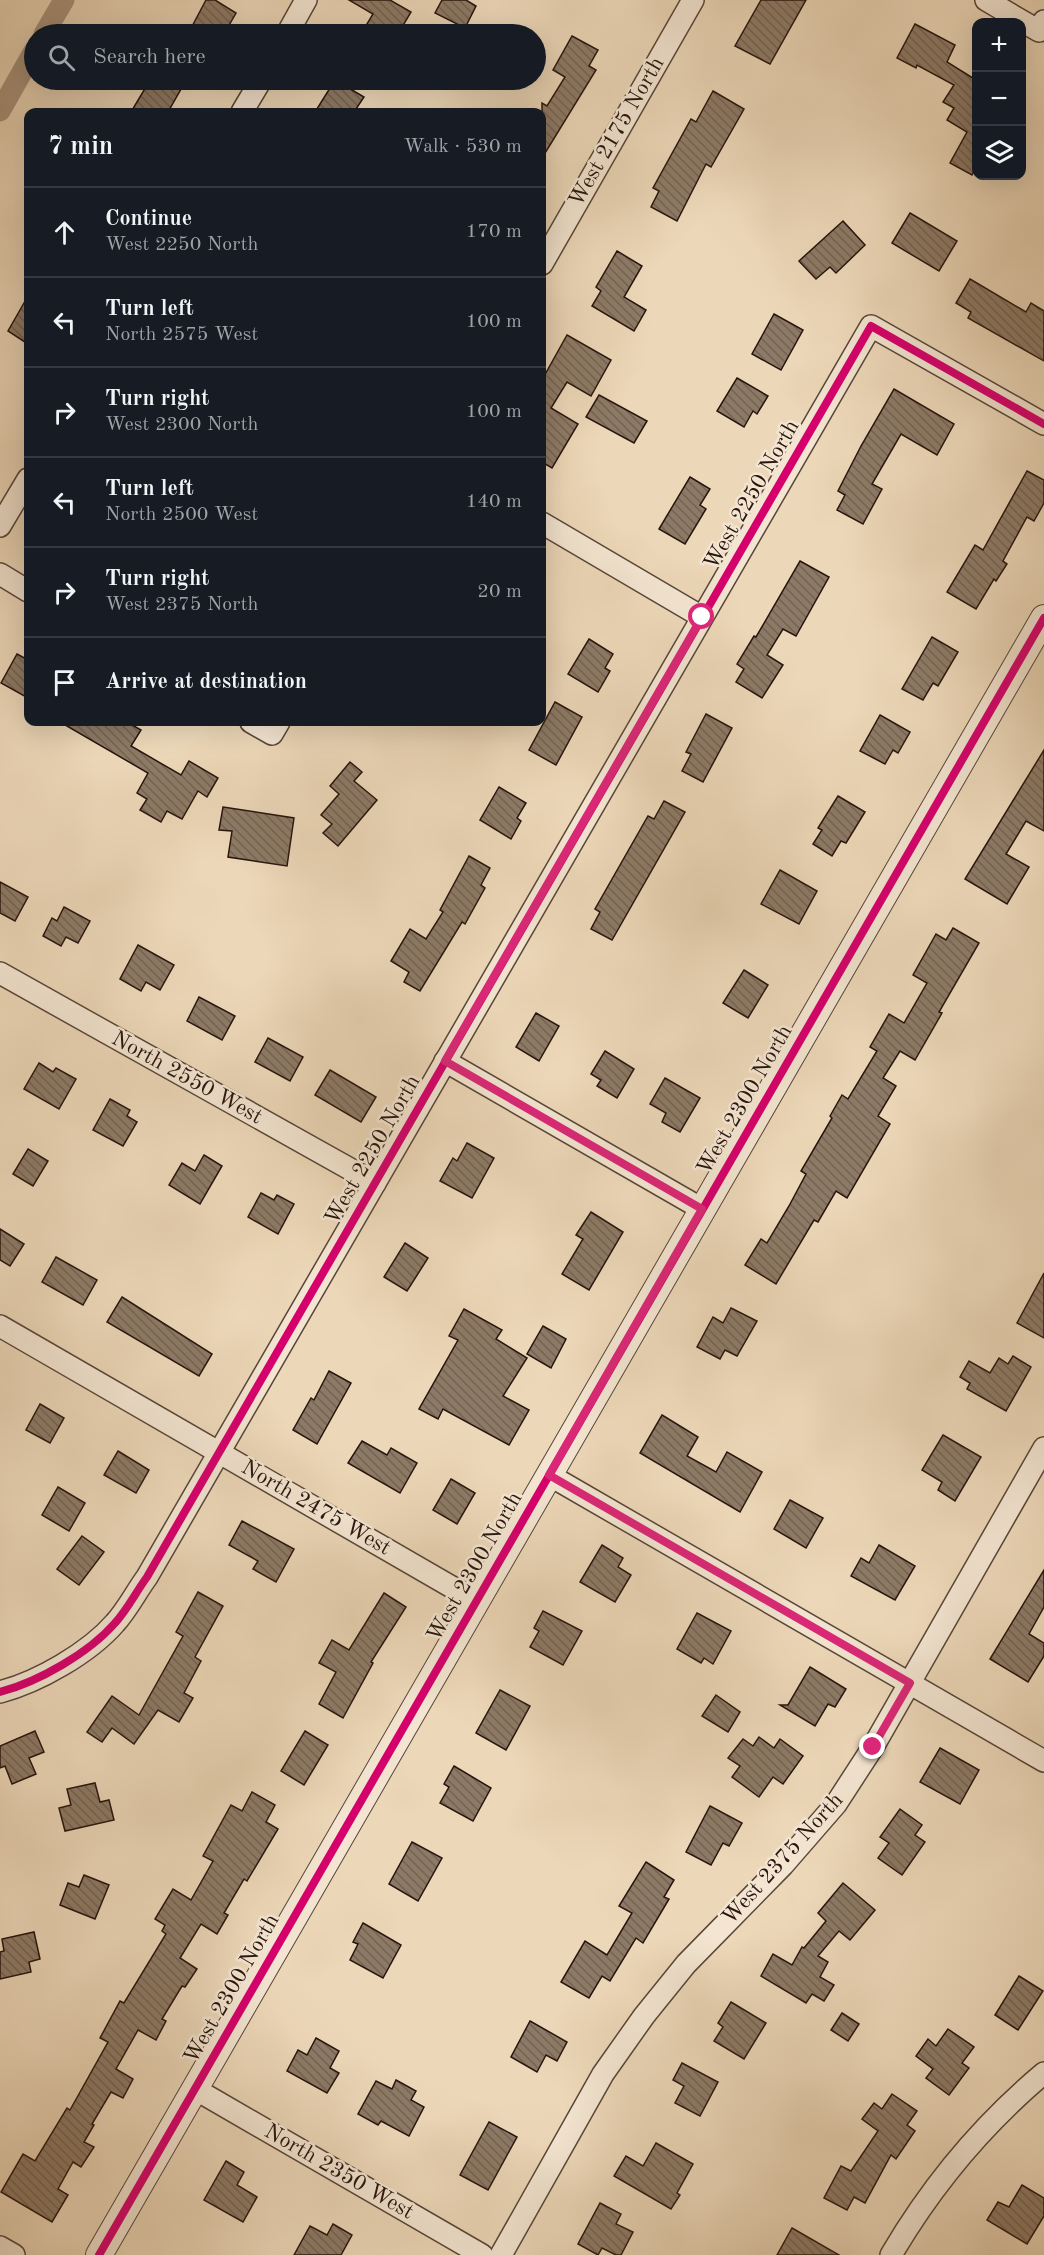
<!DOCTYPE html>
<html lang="en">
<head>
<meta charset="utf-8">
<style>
	:root { --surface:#171b24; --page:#20242c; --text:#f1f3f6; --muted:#9ea1a6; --line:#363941 }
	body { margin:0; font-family:"Old Standard TT",serif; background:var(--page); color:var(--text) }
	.controls { position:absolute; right:18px; top:18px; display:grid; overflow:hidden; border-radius:12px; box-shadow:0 6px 24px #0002 }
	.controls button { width:54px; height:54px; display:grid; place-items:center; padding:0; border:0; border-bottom:2px solid var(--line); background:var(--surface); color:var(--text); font:30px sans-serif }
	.stop { position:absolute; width:18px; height:18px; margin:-14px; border:4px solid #db2777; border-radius:50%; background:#fff }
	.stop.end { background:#db2777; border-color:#fff; box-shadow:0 2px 6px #0008 }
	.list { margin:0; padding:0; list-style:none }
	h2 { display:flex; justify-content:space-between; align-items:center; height:78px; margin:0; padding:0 24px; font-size:26px }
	h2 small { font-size:20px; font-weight:400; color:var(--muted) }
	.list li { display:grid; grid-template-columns:39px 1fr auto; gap:18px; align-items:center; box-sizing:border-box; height:90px; padding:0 24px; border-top:2px solid var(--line) }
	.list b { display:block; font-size:22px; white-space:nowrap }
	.list p { margin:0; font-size:20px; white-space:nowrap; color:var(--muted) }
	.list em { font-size:20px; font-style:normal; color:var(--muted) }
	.icon { flex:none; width:33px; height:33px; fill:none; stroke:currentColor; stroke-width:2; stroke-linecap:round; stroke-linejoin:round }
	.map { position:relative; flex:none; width:1044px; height:2255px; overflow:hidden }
	.search { position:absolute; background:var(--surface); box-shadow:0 6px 24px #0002; left:24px; top:24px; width:522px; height:66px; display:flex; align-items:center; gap:15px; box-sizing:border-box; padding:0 21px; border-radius:33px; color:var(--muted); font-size:22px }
	.panel { position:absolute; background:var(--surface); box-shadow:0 6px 24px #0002; left:24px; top:108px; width:522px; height:618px; border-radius:12px }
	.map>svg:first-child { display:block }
</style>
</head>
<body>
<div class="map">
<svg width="1044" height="2255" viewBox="0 0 1044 2255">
	<defs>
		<pattern id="building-back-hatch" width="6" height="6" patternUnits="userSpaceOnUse" patternTransform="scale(1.5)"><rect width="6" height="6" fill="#8d7a66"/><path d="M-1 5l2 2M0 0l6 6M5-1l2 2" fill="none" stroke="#736352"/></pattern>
	</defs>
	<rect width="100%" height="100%" fill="#ecd7b8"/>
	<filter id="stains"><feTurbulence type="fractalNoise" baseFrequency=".00333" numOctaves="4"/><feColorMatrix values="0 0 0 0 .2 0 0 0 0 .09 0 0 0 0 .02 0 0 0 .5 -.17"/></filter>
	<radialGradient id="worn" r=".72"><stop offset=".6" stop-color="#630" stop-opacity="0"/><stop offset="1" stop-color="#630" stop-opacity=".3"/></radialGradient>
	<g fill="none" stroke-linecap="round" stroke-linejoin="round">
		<!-- canal -->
		<g stroke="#a9957e" stroke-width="21">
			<polyline points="44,34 64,0"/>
			<polyline points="0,111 34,51"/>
		</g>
	</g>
	<!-- building -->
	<g fill="url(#building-back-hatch)" stroke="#27150e" stroke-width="1.5">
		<polygon points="206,0 215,0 236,13 224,34 188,34"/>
		<polygon points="349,0 390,0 411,12 398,34 361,34 373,14"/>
		<polygon points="442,0 466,0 476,6 465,28 435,13"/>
		<polygon points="761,0 806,0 770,64 735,46"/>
		<polygon points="915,24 955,45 947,62 976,80 976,166 972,175 950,163 967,132 947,120 954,108 943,102 954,85 917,65 916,68 897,58"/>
		<polygon points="572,36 598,50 589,66 596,70 542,158 542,103 547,106 565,77 553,70"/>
		<polygon points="150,80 163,80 181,89 168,112 131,112"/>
		<polygon points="335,80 364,97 354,112 315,112"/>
		<polygon points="713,91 744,109 711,167 706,164 677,221 651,207 659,191 653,188 691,119 696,122"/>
		<polygon points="910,213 957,241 939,271 892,243"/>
		<polygon points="843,221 865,245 836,273 830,267 816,279 799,261"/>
		<polygon points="617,251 642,266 624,297 646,310 634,331 592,306 601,291 596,287"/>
		<polygon points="970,279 1026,312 1031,303 1044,311 1044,361 968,318 971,312 956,303"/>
		<polygon points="28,296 28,344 8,331"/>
		<polygon points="774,314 803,330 781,370 752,354"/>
		<polygon points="567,335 611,360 591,396 567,382 551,408 578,424 552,468 542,462 542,380"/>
		<polygon points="737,378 768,396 757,414 753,411 744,427 717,411"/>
		<polygon points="894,389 954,424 937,455 901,434 872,484 882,489 863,524 837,510 845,495 838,491 861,446"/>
		<polygon points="599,395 647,421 634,443 586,417"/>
		<polygon points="1027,471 1044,480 1044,503 1034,521 1027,517 1003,561 1007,564 996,581 994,579 976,609 947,592 975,545 983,550"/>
		<polygon points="690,477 710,489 700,505 706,509 685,544 659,529"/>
		<polygon points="800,561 829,577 796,636 783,629 767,655 783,665 762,698 736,682 744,669 737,664 754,636 756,637"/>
		<polygon points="932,637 958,652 938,686 933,683 923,700 902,689"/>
		<polygon points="589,639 613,654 605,668 610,671 598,692 568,674"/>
		<polygon points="17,654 28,660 28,698 1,683"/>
		<polygon points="555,702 582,717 556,765 529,750"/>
		<polygon points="706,714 732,728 703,782 682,771 691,754 686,752"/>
		<polygon points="880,715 910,732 898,753 893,750 885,764 860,751"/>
		<polygon points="60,722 127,722 141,730 131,746 181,775 189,761 218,778 207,797 198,791 182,819 167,811 161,822 140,810 147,799 137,793 148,773"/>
		<polygon points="1044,750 1044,831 1026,821 1006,854 1029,867 1007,904 965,879"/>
		<polygon points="350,762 362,772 354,781 377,800 338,846 323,833 332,824 321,815 339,794 330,786"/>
		<polygon points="499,787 526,803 517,818 521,821 511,839 480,820"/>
		<polygon points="838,796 865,812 846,843 841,841 832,856 813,844 822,830 818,828"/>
		<polygon points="664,801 685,812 612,940 591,929 600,912 595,909 648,816 654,819"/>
		<polygon points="223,807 294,818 287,866 228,857 232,831 219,830"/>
		<polygon points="469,856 490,868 481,885 485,888 465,924 462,922 420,991 404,982 409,972 391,961 410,929 426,939 443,912 440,910"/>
		<polygon points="780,870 817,891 799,924 761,904"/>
		<polygon points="0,882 28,897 15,921 0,913"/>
		<polygon points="64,907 90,921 78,943 66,937 61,946 43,936 52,918 57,921"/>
		<polygon points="953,928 979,943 939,1012 942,1013 915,1060 900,1051 883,1078 896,1086 878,1116 890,1124 847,1198 836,1191 818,1222 814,1220 776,1284 745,1265 761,1239 767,1243 789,1206 806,1174 801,1171 832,1118 830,1116 842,1095 848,1099 877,1051 870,1047 889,1014 904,1023 927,983 913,975 936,934 946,940"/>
		<polygon points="138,945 174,965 160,990 146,982 141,991 120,979"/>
		<polygon points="744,970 768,985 748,1018 723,1003"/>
		<polygon points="199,997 235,1016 222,1040 187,1021"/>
		<polygon points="536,1013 559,1026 539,1061 516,1047"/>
		<polygon points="268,1038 303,1057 290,1081 255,1062"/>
		<polygon points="605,1051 634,1069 617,1098 597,1086 601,1080 591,1074"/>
		<polygon points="39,1063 53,1072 56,1068 76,1079 59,1109 24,1089"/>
		<polygon points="330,1070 376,1097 361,1122 315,1095"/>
		<polygon points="665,1078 700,1098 680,1132 662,1122 666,1113 650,1104"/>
		<polygon points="110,1099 130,1110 127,1116 137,1122 123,1146 93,1130"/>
		<polygon points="467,1143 494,1158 472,1198 440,1181 453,1158 457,1161"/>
		<polygon points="28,1149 48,1161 33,1186 13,1174"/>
		<polygon points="204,1155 222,1166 200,1204 169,1185 182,1163 195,1171"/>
		<polygon points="261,1193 274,1200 277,1195 294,1204 278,1234 248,1217"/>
		<polygon points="591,1212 623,1232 589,1290 562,1274 583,1239 576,1235"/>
		<polygon points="0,1229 24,1244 10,1266 0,1260"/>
		<polygon points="405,1243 428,1258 407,1291 384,1277"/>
		<polygon points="56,1257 97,1280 83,1305 42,1282"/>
		<polygon points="1044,1273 1044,1338 1017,1323"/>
		<polygon points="122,1297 212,1354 199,1376 107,1322"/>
		<polygon points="731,1308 757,1321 737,1356 725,1350 720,1359 697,1347 713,1317 723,1323"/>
		<polygon points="464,1309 502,1330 496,1339 527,1358 503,1396 529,1410 509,1445 443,1409 438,1419 419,1409 458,1340 449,1336"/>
		<polygon points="543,1326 566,1339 551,1368 527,1354"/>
		<polygon points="1013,1356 1031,1367 1006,1411 967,1389 970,1383 960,1377 969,1361 990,1373 999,1358 1008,1364"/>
		<polygon points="329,1371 351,1383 317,1444 293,1430 311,1398 314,1400"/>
		<polygon points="40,1404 64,1418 50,1443 26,1430"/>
		<polygon points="662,1415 698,1437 687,1456 716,1472 727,1452 762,1472 740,1512 640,1453"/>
		<polygon points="943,1435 981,1457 955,1501 938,1490 942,1482 922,1470"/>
		<polygon points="362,1441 387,1455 391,1448 417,1463 400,1493 348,1463"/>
		<polygon points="118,1451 149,1470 136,1493 104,1475"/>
		<polygon points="451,1479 475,1493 457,1524 433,1510"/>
		<polygon points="58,1487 85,1503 69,1531 42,1515"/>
		<polygon points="790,1500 823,1518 806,1548 774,1529"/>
		<polygon points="242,1521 294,1549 276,1582 253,1569 258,1561 229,1545"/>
		<polygon points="82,1536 104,1552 79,1585 57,1569"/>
		<polygon points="602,1545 623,1558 618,1567 631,1575 615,1602 580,1582"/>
		<polygon points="879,1545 915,1566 895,1600 851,1576 861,1558 869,1563"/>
		<polygon points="1044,1570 1044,1607 1029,1634 1044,1643 1044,1656 1028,1682 990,1659"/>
		<polygon points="198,1592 223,1606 195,1657 201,1661 184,1693 193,1698 179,1722 158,1710 134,1744 112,1728 102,1742 87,1732 112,1696 139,1715 183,1636 176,1632"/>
		<polygon points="384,1593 406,1607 371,1662 373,1663 343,1718 319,1704 336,1672 319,1663 332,1640 349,1650"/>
		<polygon points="543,1611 582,1631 563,1665 530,1647 539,1631 534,1628"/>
		<polygon points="697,1613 731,1631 713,1664 704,1658 701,1663 677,1649"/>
		<polygon points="810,1667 846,1689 835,1707 828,1704 815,1726 780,1705 788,1705"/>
		<polygon points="500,1690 530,1706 506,1750 476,1733"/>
		<polygon points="716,1695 740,1712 728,1732 702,1716"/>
		<polygon points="35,1731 44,1752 29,1758 36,1774 12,1784 5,1766 0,1768 0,1746"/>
		<polygon points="305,1731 328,1745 304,1785 281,1771"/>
		<polygon points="759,1737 774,1748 780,1739 803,1756 783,1784 773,1777 759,1797 732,1777 740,1766 728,1758 743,1739 753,1746"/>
		<polygon points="940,1748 979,1770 960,1804 920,1782"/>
		<polygon points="454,1766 491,1788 473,1821 440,1803 449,1787 444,1784"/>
		<polygon points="95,1783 100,1802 109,1800 114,1820 65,1831 59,1808 71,1805 67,1789"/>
		<polygon points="252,1792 275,1805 266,1822 278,1829 247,1881 244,1879 224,1913 228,1915 217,1934 201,1924 180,1958 197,1969 185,1987 182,1986 162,2019 166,2021 156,2040 138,2030 116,2069 133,2079 123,2098 111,2092 92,2124 94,2125 84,2142 94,2147 81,2167 73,2162 58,2189 68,2195 52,2222 1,2192 23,2154 35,2161 67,2108 70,2110 108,2042 100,2038 120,2001 124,2003 166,1934 162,1931 165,1925 155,1919 173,1889 191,1900 213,1861 203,1856 231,1805 242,1811"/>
		<polygon points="710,1806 742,1823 729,1846 723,1843 711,1865 686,1852"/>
		<polygon points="900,1809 922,1825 915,1835 925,1842 902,1875 878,1858 889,1843 880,1837"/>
		<polygon points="412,1842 442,1858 418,1901 389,1884"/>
		<polygon points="646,1862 674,1880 664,1897 669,1899 643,1943 636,1938 610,1981 602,1976 589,1998 561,1982 585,1941 607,1955 632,1913 619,1906"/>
		<polygon points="84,1875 109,1885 95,1919 60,1905 68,1883 79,1887"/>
		<polygon points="843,1883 875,1910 850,1940 839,1931 818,1956 828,1962 820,1977 834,1985 824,2001 812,1994 806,2003 761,1976 773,1954 792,1965 802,1947 804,1948 826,1921 818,1913"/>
		<polygon points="363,1923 401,1945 383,1978 350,1960 358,1944 353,1942"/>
		<polygon points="34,1932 40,1959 29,1962 31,1972 0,1979 0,1952 4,1951 2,1939"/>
		<polygon points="1019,1976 1043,1991 1018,2030 995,2015"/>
		<polygon points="731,2002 766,2023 744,2059 714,2041 723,2027 718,2023"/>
		<polygon points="842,2013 859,2024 848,2041 831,2030"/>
		<polygon points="530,2021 567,2042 557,2061 546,2055 537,2072 511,2057"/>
		<polygon points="948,2029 974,2047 962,2063 969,2068 949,2095 926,2078 933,2069 916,2056 928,2039 936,2046"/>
		<polygon points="316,2038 339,2051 330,2068 339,2073 327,2093 287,2071 298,2050 307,2055"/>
		<polygon points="682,2063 718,2082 700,2116 675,2103 684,2086 673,2080"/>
		<polygon points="396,2080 416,2091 411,2100 424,2107 409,2136 381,2121 378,2125 358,2114 376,2081 392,2089"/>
		<polygon points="892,2094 917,2111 907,2125 915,2131 896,2159 891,2155 865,2203 854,2197 847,2210 824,2198 841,2166 851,2171 878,2131 862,2119 874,2103 882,2109"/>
		<polygon points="489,2122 517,2137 488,2190 460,2175"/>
		<polygon points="656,2143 693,2164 677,2193 680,2195 671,2209 614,2176 626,2156 643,2166"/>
		<polygon points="226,2161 244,2172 237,2185 257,2197 243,2222 204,2200"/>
		<polygon points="1022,2185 1044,2198 1044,2216 1027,2244 987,2220 998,2202 1009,2207"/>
		<polygon points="600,2203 621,2214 616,2224 633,2232 621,2255 616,2255 602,2248 598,2255 578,2244"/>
		<polygon points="333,2224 352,2235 341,2255 294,2255 310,2226 327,2235"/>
		<polygon points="792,2228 839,2255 777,2255"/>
	</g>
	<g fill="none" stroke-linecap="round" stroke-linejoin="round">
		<!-- minor casing -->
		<g stroke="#584638" stroke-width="24">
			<g id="minor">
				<polyline points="986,0 1039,31 1044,21"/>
				<polyline points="287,34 306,0"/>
				<polyline points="242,112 261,80"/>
				<polyline points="542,264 693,0"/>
				<polyline points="542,523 702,617"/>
				<polyline points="0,526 28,479"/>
				<polyline points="0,574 28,591"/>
				<polyline points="251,722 272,734 279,722"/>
				<polyline points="0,973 375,1183"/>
				<polyline points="445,1061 702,1209"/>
				<polyline points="0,1326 476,1601"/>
				<polyline points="549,1475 1044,1761"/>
				<path d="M0,1692C38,1682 89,1653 115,1623C127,1610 136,1592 147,1577L871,326L1044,424"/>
				<polyline points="195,2089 482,2255"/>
				<polyline points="0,2247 14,2255"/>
				<polyline points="501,2255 603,2074 644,2016 686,1964 783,1865 836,1804 873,1747 1044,1448"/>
				<path d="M891,2255C932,2185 982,2125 1044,2073"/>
			</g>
		</g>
		<!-- tertiary casing -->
		<g stroke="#584638" stroke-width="28">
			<polyline id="tertiary" points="99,2255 1044,618"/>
		</g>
		<!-- minor -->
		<use href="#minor" stroke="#f3e5d1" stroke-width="21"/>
		<!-- tertiary -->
		<use href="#tertiary" stroke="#f3e5d1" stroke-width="26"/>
		<!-- cycleway casing -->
		<g stroke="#f3e5d1" stroke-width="11">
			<g id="cycleway">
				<path d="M0,1692C38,1682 89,1653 115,1623C127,1610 136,1592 147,1577L871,326L1044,424"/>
				<polyline points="99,2255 1044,618"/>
			</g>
		</g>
		<!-- cycleway -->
		<use href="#cycleway" stroke="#d6006c" stroke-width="8"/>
	</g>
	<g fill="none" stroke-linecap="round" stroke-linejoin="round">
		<!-- route -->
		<polyline stroke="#db2777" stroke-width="8" points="702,617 445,1061 702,1209 549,1475 910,1683 873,1747"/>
	</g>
	<g text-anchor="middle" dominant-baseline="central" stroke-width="5" stroke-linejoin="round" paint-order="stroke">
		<!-- street labels -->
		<g font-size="22" fill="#27150e" stroke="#f3e5d1">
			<text transform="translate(617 132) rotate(-60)">West 2175 North</text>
			<text transform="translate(752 495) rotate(-60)">West 2250 North</text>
			<text transform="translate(187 1078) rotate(29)">North 2550 West</text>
			<text transform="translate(745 1100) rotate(-60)">West 2300 North</text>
			<text transform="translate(373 1150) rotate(-60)">West 2250 North</text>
			<text transform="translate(316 1508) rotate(30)">North 2475 West</text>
			<text transform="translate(475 1567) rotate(-60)">West 2300 North</text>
			<text transform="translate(783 1859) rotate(-48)">West 2375 North</text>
			<text transform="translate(232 1989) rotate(-60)">West 2300 North</text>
			<text transform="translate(339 2172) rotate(30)">North 2350 West</text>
		</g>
	</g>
	<rect width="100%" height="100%" filter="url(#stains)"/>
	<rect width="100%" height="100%" fill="url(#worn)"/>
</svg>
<div class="controls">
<button>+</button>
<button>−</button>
<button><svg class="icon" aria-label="layers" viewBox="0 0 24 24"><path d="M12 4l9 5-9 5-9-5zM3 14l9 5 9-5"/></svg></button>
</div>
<div class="stop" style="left:702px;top:617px"></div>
<div class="stop end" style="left:873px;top:1747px"></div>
<div class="search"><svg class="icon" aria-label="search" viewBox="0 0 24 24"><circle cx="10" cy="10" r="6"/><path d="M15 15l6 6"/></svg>Search here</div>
<section class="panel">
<h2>7 min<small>Walk · 530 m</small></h2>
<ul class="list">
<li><svg class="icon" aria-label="ahead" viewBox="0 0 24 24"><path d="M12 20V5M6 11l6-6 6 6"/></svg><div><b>Continue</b><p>West 2250 North</p></div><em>170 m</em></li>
<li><svg class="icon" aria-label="left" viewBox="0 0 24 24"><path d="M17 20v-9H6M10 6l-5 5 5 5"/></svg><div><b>Turn left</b><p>North 2575 West</p></div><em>100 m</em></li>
<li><svg class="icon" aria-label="right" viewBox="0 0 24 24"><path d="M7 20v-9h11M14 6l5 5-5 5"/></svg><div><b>Turn right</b><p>West 2300 North</p></div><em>100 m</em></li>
<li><svg class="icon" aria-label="left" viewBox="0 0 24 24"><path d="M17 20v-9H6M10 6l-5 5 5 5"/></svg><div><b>Turn left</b><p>North 2500 West</p></div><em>140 m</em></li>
<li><svg class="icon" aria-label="right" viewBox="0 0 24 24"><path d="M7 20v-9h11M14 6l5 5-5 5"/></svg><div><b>Turn right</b><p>West 2375 North</p></div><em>20 m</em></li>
<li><svg class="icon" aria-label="arrive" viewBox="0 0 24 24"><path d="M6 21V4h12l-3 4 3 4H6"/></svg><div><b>Arrive at destination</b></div></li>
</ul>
</section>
</div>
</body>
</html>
